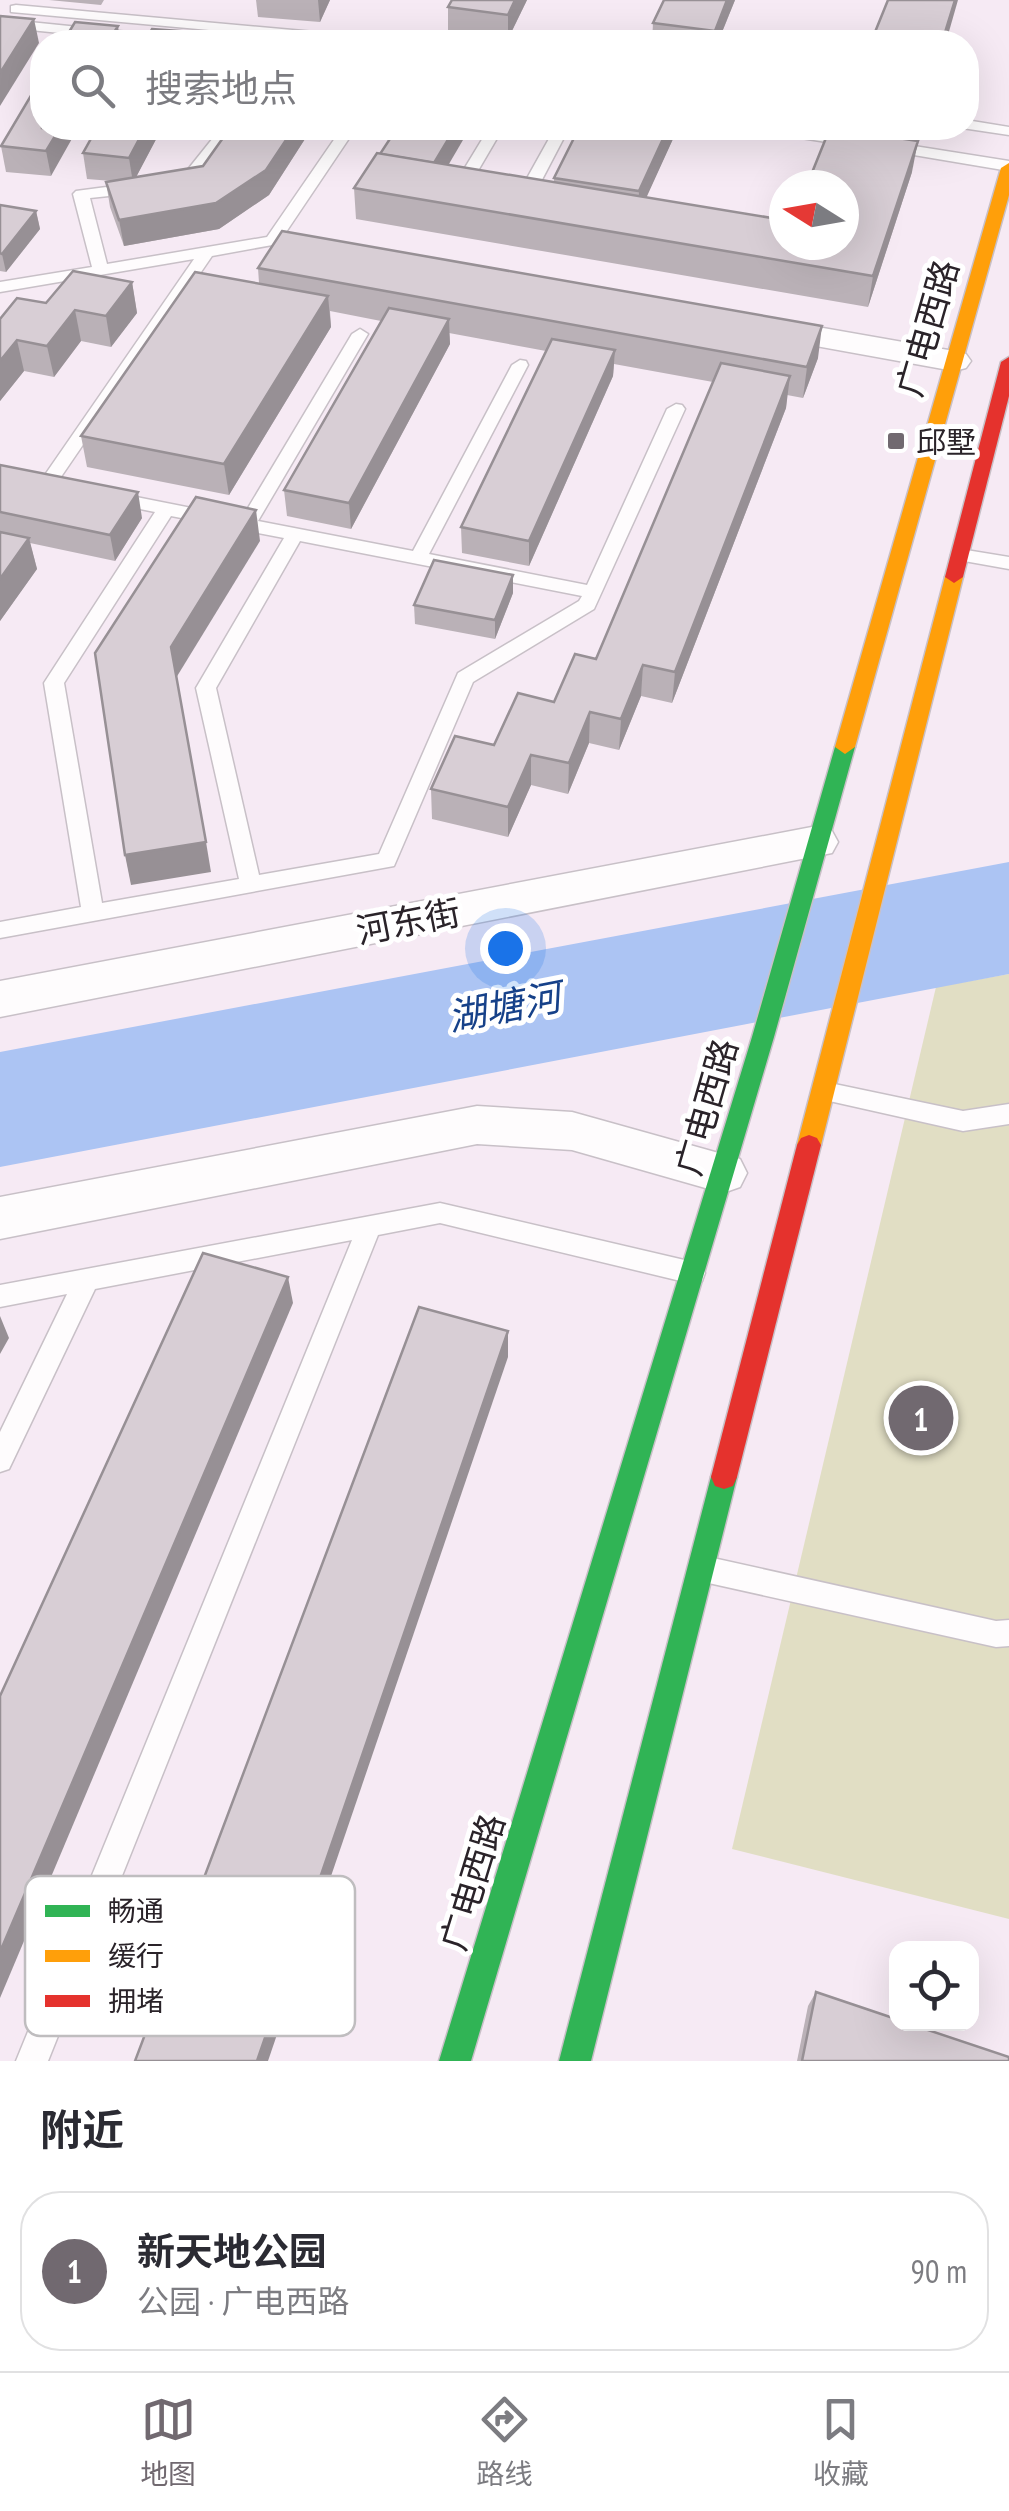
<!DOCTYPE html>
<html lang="zh">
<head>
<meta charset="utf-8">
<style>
	:root { --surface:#fff; --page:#f7f7f7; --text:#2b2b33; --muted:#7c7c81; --line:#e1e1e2; --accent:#716970 }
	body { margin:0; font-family:"PT Sans Narrow","Noto Sans SC",sans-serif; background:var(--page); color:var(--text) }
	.controls { position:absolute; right:30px; bottom:30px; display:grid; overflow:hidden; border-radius:20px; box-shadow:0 10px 40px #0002 }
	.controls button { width:90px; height:90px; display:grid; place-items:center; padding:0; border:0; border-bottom:2px solid var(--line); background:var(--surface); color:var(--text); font:50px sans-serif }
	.compass { position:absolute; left:769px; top:170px; width:90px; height:90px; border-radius:50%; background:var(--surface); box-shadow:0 10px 40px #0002; rotate:281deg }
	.you { position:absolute; left:505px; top:948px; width:35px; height:35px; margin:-25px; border:8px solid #fff; border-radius:50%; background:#1a73e8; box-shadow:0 0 0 15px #1a73e833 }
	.badge { display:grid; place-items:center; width:65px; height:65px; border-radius:50%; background:var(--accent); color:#fff; font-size:32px; font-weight:700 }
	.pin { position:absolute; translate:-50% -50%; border:5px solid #fff; box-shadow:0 2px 10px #0006 }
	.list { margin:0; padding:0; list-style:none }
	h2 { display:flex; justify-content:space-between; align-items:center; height:130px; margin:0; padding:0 40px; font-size:42px }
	h2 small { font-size:32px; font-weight:400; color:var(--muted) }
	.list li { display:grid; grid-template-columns:65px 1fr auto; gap:30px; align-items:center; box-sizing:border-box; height:160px; margin:0 20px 20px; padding:0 20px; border:2px solid var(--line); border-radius:40px }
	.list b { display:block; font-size:38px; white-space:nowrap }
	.list p { margin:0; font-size:32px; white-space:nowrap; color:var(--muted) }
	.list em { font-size:32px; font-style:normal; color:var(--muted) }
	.icon { flex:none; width:55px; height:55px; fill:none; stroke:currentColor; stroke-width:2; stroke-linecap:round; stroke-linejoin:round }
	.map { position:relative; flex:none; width:1009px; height:2061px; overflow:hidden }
	.search { position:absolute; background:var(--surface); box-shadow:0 10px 40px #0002; left:30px; right:30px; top:30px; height:110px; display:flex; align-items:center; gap:25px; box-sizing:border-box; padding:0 35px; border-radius:40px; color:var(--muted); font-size:38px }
	.sheet { height:310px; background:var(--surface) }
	nav { display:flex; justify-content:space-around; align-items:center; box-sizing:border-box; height:140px; border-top:2px solid var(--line); background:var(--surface); font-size:28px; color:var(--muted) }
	nav a { display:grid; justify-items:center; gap:5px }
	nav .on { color:var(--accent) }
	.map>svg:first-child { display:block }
</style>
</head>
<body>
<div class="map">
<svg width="1009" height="2061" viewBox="0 0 1009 2061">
	<rect width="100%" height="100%" fill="#f6eaf4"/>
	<!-- green -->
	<polygon fill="#e1dec4" points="1009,974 1009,1919 732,1849 936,987"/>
	<!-- water -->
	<polygon fill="#acc4f3" points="1009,862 1009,974 0,1167 0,1052"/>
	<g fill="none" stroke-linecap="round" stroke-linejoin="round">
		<!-- lane casing -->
		<g stroke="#c8c0c7" stroke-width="3">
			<g id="lane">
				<polygon points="16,5 381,38 388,42 340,42 11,12 11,6"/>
				<polygon points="0,19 187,38 194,42 150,42 0,27"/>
				<polygon points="966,120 1009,127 1009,135 962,128 966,128"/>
				<polygon points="221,128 235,128 191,185 174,186 174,180 181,178"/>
				<polygon points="342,128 356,128 278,244 212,256 52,490 40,490 40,482 194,259 0,292 0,282 92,267 73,194 76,191 137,183 145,188 137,193 90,198 107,264 267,237"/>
				<polygon points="489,128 503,128 472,181 482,186 474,191 458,187 455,184"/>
				<polygon points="555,128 569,128 534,195 526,200 510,196 510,190 521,189"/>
				<polygon points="756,128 790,128 852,136 860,141 852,146 763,132"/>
				<polygon points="889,142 1009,161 1009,171 884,150 884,144"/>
				<path d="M360,329L368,334L258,521L413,551L512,365L520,360L526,361L528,365L429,554L587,585L667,409L676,404L682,405L685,409L594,609L473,682L394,866L0,938V922L81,907L44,683L155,512L105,502L102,498L111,492L242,518L352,334ZM171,516L284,538L196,688L239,879L102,903L64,683ZM300,541L582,596L579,601L458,673L379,854L259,875L216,688Z"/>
				<polygon points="960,549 1009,557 1009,569 953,559 951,555"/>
				<polygon points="825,1082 963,1111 1009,1104 1009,1124 963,1131 825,1100 817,1098 813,1091 817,1084"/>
				<polygon points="440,1203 693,1262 702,1265 705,1273 702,1281 693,1284 440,1223 378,1235 48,2061 16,2061 352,1240 95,1289 9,1469 0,1472 0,1432 67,1294 0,1307 0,1285"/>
				<polygon points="704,1556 996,1621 1009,1620 1009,1646 996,1647 704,1582 694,1578 690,1569 694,1560"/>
			</g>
		</g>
		<!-- street casing -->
		<g stroke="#c8c0c7" stroke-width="3">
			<g id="street">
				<polygon points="761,317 954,351 966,354 971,361 966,368 954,371 749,334 744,327 749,320"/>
				<polygon points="817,826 832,831 838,842 832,853 0,1017 0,981"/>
				<polygon points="477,1106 572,1112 740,1159 747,1173 740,1187 723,1193 572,1150 477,1144 0,1239 0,1197"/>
			</g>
		</g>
		<!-- fast casing -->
		<g stroke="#c8c0c7" stroke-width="3">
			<g id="fast">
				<polygon points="845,740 855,747 774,1037 471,2061 439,2061 752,1037 835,747"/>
				<polygon points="724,1465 733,1468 737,1477 591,2061 559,2061 711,1477 715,1468"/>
			</g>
		</g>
		<!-- slow casing -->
		<g stroke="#c8c0c7" stroke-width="3">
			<g id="slow">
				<polygon points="1009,163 1009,195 855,747 845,754 835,747 1001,168"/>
				<polygon points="954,571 963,577 821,1145 817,1152 809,1155 801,1152 797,1145 945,577"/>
			</g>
		</g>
		<!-- jam casing -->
		<g stroke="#c8c0c7" stroke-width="3">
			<g id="jam">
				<polygon points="1009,357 1009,396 963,577 954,583 945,577 1001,362"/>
				<polygon points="809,1135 817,1138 821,1145 737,1477 733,1486 724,1489 715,1486 711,1477 797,1145 801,1138"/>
			</g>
		</g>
		<!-- lane -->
		<use href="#lane" fill="#fefcfd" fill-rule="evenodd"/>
		<!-- street -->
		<use href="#street" fill="#fefcfd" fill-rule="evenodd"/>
		<!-- fast -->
		<use href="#fast" fill="#30b455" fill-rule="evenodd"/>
		<!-- slow -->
		<use href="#slow" fill="#ff9f0a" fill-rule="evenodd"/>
		<!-- jam -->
		<use href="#jam" fill="#e5322d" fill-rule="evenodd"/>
	</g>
	<!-- wall -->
	<g fill="#bab1b7">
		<polygon points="49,0 104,0 101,5"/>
		<polygon points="256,0 330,0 320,22 258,17"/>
		<polygon points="452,0 527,0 508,39 448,32 448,7"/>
		<polygon points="735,0 718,42 652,42 653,23"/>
		<polygon points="42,77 51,176 6,172 1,146"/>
		<polygon points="97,128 162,128 136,177 203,166 230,128 312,128 269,195 219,229 124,246 110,207 106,182 112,181 87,179 83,153"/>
		<polygon points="678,128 646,197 784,245 912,172 868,307 356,219 354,188 380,154 554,182 554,178"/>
		<polygon points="0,205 36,211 40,229 6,272 0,271"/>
		<polygon points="258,268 818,358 803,398 787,395 786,408 672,703 641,696 619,750 589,743 568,794 531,785 508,837 432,819 431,789 554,702 596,659 713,382 614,364 613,376 529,566 462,553 461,527 546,351 449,333 450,344 351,529 287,516 284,490 381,321 330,311 331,327 229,495 87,467 81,436 259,283"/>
		<polygon points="132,282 137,313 111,347 81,341 54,377 24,371 0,401 0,319 46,303"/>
		<polygon points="0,465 142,518 115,561 30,543 37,569 0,621"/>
		<polygon points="513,593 495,639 415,624 414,605"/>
		<polygon points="816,1992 1009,2061 797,2061 808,2006"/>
	</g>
	<!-- shaded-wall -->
	<g fill="#979095">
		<polygon points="318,0 330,0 320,22"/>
		<polygon points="515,0 527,0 508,39 508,15"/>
		<polygon points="727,0 735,0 718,42 714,42 715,31"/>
		<polygon points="955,0 958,0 946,42 942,42"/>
		<polygon points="34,19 39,43 0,106 0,73"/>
		<polygon points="118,26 120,42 108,42"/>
		<polygon points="60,128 78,128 51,176 46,151"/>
		<polygon points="145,128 162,128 133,183 129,158"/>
		<polygon points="294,128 312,128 269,195 219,229 124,246 119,220"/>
		<polygon points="455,128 470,128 432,193 431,168"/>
		<polygon points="668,128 678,128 638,216 639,191"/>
		<polygon points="918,141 912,172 868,307 873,276"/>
		<polygon points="36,211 40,229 6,272 2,254"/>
		<polygon points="132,282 137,313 111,347 106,316"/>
		<polygon points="328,296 331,327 229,495 224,464"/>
		<polygon points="75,310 81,341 54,377 47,346"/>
		<polygon points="449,319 450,344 351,529 349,503"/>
		<polygon points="822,326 818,358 803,398 807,367"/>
		<polygon points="17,340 24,371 0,401 0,361"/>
		<polygon points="615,350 613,376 529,566 529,541"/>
		<polygon points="790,376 786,408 672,703 675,672"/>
		<polygon points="138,492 142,518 115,561 110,535"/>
		<polygon points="256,510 260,541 176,678 171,647"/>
		<polygon points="29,538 37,569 0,621 0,579"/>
		<polygon points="513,575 513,593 495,639 495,620"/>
		<polygon points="643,665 641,696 619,750 621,719"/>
		<polygon points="590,712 589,743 568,794 569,763"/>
		<polygon points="531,755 531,785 508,837 508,807"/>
		<polygon points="206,842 211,872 131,885 125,855"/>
		<polygon points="288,1277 293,1303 0,1998 0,1952"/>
		<polygon points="0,1316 9,1338 0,1354"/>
		<polygon points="508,1331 508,1357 268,2061 257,2061"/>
	</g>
	<!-- building -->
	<g fill="#d8ced5" stroke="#979095" stroke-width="2.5">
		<polygon points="452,0 515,0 508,15 448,7"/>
		<polygon points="664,0 727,0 715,31 653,23"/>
		<polygon points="888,0 955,0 942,42 871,42"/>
		<polygon points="0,16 34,19 0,73"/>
		<polygon points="75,22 118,26 108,42 63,42"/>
		<polygon points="152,29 195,32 190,42 145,42"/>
		<polygon points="294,35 347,42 288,42"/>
		<polygon points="42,77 42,128 60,128 46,151 1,146"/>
		<polygon points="97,128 145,128 129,158 83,153"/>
		<polygon points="230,128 294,128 266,170 216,203 119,220 106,182 203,166"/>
		<polygon points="397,128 455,128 434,163 380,154"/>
		<polygon points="579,128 668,128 639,191 554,178"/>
		<polygon points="830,128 918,141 873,276 354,188 377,153 784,220 784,245 844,245 844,185 807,185"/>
		<polygon points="0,205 36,211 2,254 0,253"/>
		<polygon points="282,231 822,326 807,367 258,268"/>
		<polygon points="73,271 132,282 106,316 75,310 47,346 17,340 0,361 0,319 17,298 46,303"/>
		<polygon points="195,272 328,296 224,464 81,436"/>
		<polygon points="389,308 449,319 349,503 284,490"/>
		<polygon points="552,339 615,350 529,541 461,527"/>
		<polygon points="721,363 790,376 675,672 643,665 621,719 590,712 569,763 531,755 508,807 431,789 455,736 494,745 518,693 554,702 575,654 596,659"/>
		<polygon points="0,465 138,492 110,535 0,512"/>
		<polygon points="196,497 256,510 171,647 206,842 125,855 95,653"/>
		<polygon points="0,532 29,538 0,579"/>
		<polygon points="434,560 513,575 495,620 414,605"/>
		<polygon points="203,1253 288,1277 0,1952 0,1696"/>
		<polygon points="419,1307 508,1331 257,2061 135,2061"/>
		<polygon points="816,1992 896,2019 896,2024 910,2024 1009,2057 1009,2061 802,2061"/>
	</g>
	<!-- markers -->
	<rect fill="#716970" stroke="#fff" stroke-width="4" x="886" y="431" width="20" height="20" rx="5"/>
	<g text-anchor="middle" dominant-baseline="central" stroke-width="10" stroke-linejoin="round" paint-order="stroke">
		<!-- far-poi labels -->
		<g font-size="30" fill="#2a2329" stroke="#fff" text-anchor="start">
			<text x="916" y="441">邱墅</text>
		</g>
		<!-- street labels -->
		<g font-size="35" fill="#2a2329" stroke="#fff">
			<text transform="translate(927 328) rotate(-74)">广电西路</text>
			<text transform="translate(408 921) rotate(-11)">河东街</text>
			<text transform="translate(706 1107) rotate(-74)">广电西路</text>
			<text transform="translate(472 1882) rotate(-73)">广电西路</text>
		</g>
		<!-- water labels -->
		<g font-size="38" font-style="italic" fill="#164189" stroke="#fff">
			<text transform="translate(504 1006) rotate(-11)">湖塘河</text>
		</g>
	</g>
	<!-- legend -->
	<rect x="25" y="1876" width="330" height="160" rx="15" fill="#fff" stroke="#bfbdbf" stroke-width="2.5"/>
	<rect x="45" y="1905" width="45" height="12" fill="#30b455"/>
	<rect x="45" y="1950" width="45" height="12" fill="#ff9f0a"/>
	<rect x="45" y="1995" width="45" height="12" fill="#e5322d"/>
	<g font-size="28" fill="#2a2329">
		<text x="108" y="1921">畅通</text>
		<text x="108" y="1966">缓行</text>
		<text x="108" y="2011">拥堵</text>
	</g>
</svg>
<div class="controls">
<button><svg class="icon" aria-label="locate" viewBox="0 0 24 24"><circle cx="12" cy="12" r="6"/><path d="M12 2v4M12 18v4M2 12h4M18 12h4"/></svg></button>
</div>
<svg class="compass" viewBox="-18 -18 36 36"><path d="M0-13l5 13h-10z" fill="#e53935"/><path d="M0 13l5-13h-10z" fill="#7c7c81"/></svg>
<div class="you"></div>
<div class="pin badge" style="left:921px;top:1418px">1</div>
<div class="search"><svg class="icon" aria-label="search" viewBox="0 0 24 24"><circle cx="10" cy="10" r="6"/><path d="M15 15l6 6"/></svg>搜索地点</div>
</div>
<section class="sheet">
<h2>附近<small></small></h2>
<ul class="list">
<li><span class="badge">1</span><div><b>新天地公园</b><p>公园 · 广电西路</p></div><em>90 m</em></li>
</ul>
</section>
<nav>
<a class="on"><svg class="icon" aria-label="map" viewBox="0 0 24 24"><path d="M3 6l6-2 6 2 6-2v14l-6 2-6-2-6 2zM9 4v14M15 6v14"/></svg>地图</a>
<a><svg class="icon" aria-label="directions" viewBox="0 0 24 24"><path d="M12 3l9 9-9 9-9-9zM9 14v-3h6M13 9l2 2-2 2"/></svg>路线</a>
<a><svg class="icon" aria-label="saved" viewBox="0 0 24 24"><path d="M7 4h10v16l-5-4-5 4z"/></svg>收藏</a>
</nav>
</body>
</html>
